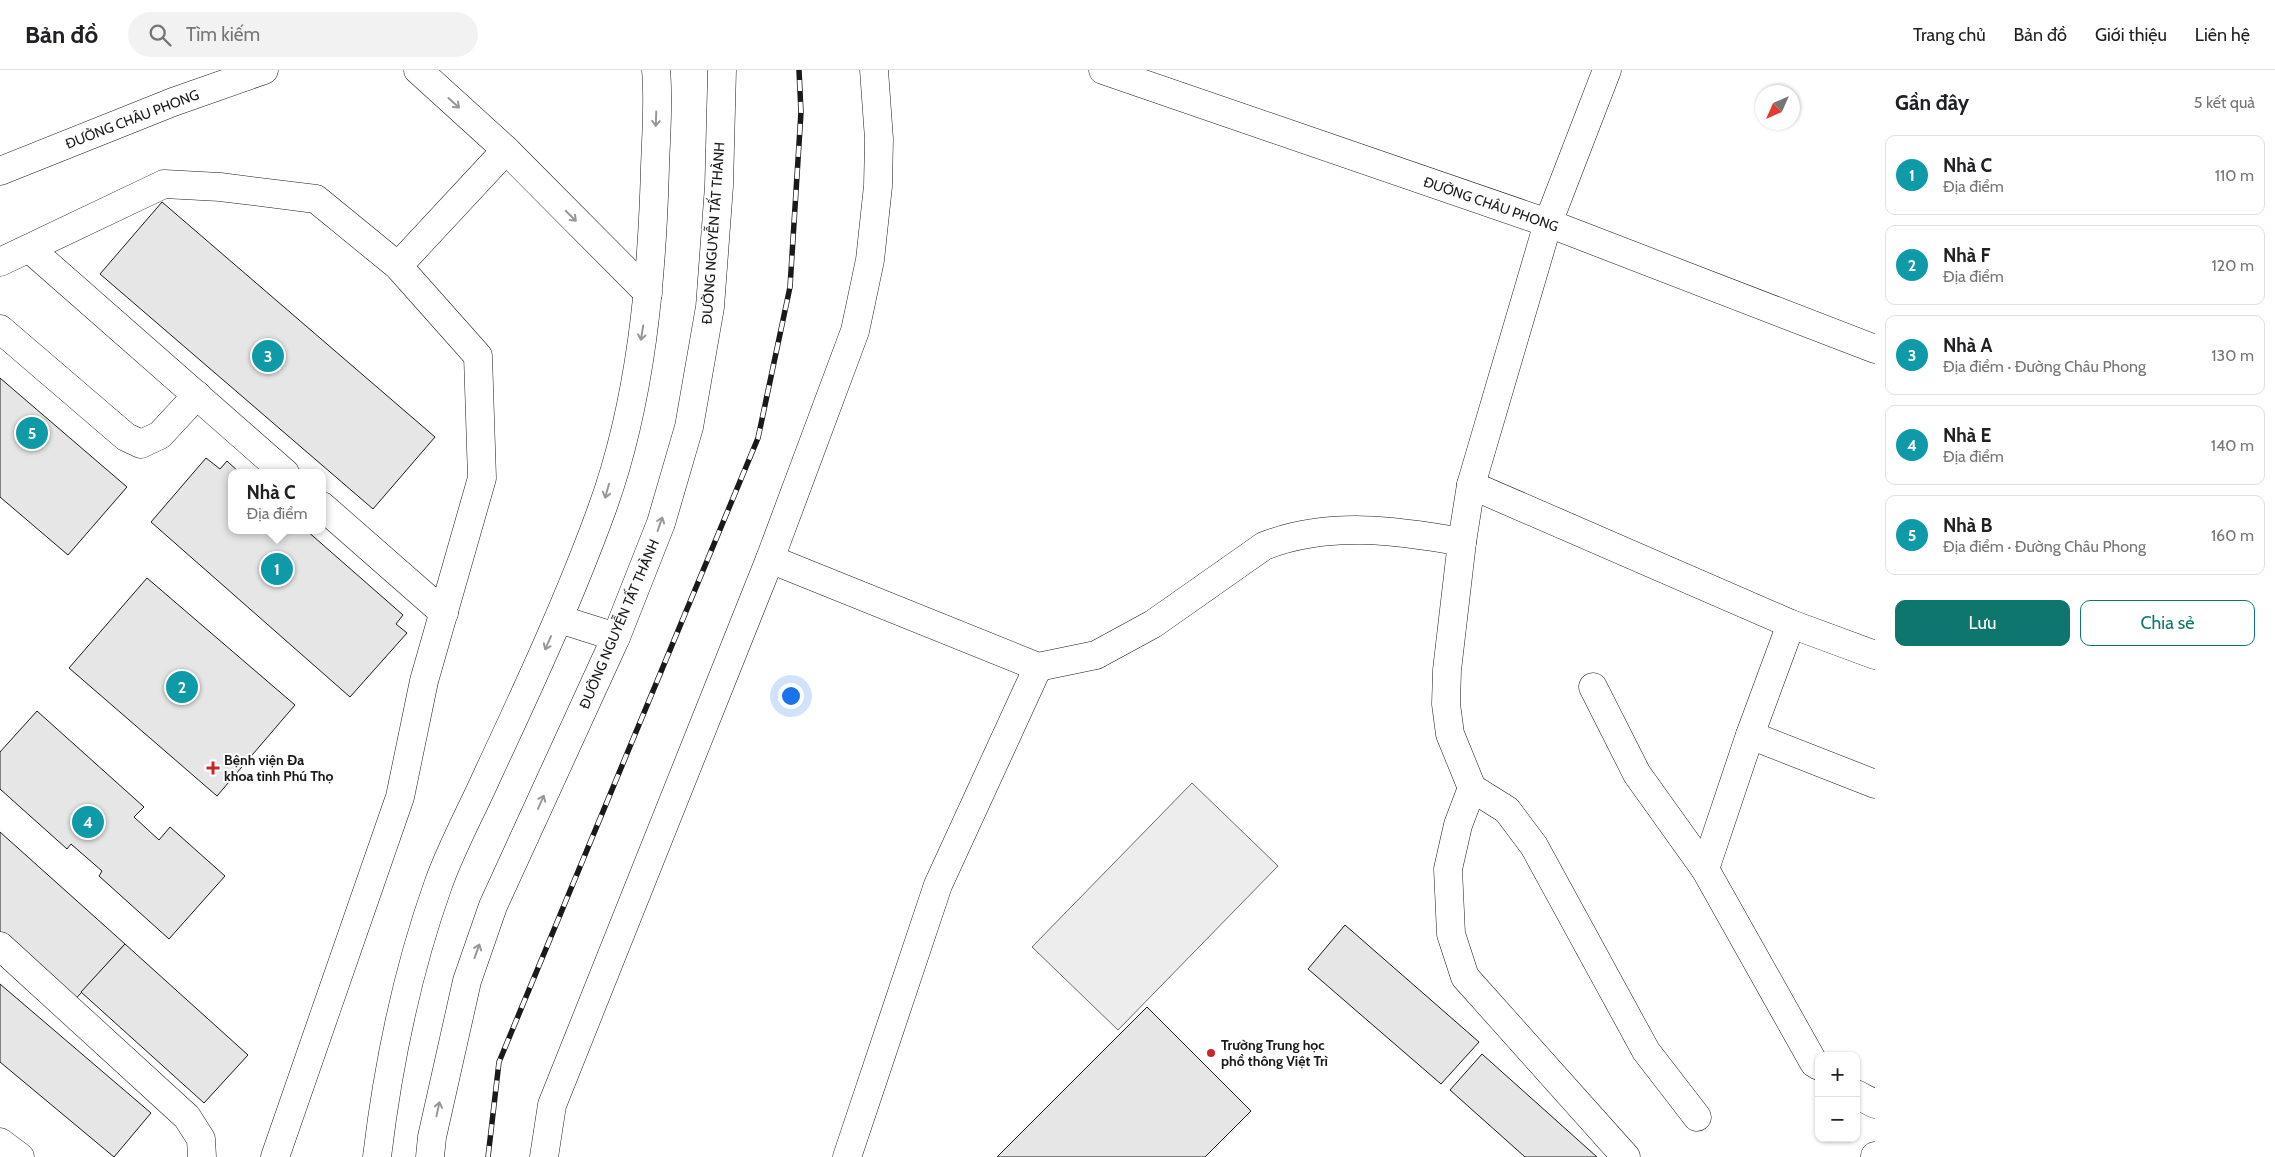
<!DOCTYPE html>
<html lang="vi">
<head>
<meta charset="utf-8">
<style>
	:root { --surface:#fff; --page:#f2f2f2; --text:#202124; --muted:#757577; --line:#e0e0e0; --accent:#0f766e }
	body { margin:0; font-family:Cabin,sans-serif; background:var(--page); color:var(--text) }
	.controls { position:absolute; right:15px; bottom:15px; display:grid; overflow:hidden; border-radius:10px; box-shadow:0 1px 4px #0004 }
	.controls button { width:45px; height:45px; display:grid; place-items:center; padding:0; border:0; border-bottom:1px solid var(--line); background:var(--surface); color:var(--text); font:25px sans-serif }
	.compass { position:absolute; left:1755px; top:15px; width:45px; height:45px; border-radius:50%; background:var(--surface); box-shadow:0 1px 4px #0004; rotate:225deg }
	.you { position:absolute; left:790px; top:625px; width:18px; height:18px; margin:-12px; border:4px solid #fff; border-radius:50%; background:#1a73e8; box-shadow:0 0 0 8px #1a73e833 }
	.badge { display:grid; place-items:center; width:32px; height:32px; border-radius:50%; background:var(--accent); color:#fff; font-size:16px; font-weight:700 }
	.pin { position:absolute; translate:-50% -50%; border:2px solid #fff; box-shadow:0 1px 5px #0006 }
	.popup { position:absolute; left:228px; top:399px; width:98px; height:65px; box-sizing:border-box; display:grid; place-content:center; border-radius:10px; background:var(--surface); filter:drop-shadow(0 1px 4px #0005); font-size:16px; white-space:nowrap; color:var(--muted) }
	.popup b { font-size:19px; color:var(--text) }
	.popup::after { content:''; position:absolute; left:50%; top:100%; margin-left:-10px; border:10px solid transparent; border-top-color:var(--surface) }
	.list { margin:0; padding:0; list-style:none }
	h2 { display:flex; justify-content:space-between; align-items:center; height:65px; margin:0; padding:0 20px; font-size:21px }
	h2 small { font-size:16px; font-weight:400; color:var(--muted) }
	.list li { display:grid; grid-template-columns:32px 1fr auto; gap:15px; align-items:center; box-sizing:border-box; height:80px; margin:0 10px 10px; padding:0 10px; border:1px solid var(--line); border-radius:10px }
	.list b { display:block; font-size:19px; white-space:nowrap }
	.list p { margin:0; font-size:16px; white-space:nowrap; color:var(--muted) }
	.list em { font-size:16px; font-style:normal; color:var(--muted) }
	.actions { display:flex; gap:10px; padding:15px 20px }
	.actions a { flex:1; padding:11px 0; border:1px solid var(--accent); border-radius:10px; text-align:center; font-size:18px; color:var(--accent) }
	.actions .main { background:var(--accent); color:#fff }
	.icon { flex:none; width:28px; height:28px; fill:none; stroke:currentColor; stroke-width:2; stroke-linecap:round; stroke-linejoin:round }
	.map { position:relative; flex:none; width:1875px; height:1087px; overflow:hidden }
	header { display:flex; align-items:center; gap:30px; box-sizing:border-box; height:70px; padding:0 25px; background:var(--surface); border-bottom:1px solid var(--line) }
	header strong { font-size:24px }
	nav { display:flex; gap:28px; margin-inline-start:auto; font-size:18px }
	.search { width:350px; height:45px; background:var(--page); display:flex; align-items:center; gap:12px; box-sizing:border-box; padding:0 18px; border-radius:28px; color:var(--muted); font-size:19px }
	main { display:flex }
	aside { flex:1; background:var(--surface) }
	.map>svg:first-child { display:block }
</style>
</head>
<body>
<header>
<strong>Bản đồ</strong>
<div class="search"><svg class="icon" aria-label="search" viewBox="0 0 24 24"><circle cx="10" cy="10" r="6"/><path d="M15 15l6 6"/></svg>Tìm kiếm</div>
<nav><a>Trang chủ</a><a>Bản đồ</a><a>Giới thiệu</a><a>Liên hệ</a></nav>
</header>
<main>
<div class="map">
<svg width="1875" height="1087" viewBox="0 0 1875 1087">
	<rect width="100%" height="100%" fill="#fff"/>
	<!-- built -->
	<polygon fill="#ededed" stroke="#6a6a6a" points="1192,713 1278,796 1118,960 1032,877"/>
	<!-- building -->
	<g fill="#e6e6e6" stroke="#1a1a1a">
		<polygon points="162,132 435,367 373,439 100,204"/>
		<polygon points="0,308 127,417 68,485 0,427"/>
		<polygon points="206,388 220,399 227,391 240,403 232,403 232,460 306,460 403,545 396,554 407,563 350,627 151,452"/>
		<polygon points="147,508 295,635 217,726 69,598"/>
		<polygon points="37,641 144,737 134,747 159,770 170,757 225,806 169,869 99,806 102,801 71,774 67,779 0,719 0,682"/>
		<polygon points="0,762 125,874 72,933 0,868"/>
		<polygon points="1345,855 1479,972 1441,1014 1308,899"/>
		<polygon points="125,874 248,985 204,1033 81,922"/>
		<polygon points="0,914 151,1043 114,1087 0,992"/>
		<polygon points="1147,937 1251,1041 1205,1087 997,1087"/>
		<polygon points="1482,984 1597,1087 1525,1087 1450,1020"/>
	</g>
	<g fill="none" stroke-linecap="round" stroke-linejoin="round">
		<!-- minor casing -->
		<g stroke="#1a1a1a" stroke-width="29">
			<g id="minor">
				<polyline points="418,0 506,80 648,223"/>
				<polyline points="1103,0 1548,153 1875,279"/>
				<polyline points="1607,0 1548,153 1471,415 1462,472 1447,600 1446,634 1450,664 1472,718 1507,740 1534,776 1646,981 1697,1047"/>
				<polyline points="0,101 173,32 264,0"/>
				<polyline points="30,179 285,403"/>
				<polyline points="0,192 164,114 220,117 316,129 398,196 478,286 482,408 424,611 400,727 275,1087"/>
				<polyline points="398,196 506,80"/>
				<polyline points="0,259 126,367 141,374 160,365 197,325"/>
				<polyline points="1471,415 1791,554 1875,585"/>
				<polyline points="322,436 444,543"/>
				<path d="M770,489L1038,597L1096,585L1153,554L1264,476C1328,451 1396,460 1462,472"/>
				<polyline points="1593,617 1637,704 1705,799 1814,993 1819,996"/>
				<polyline points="1750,665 1875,714"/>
				<polyline points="1472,718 1458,755 1448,799 1451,864 1465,907 1626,1087"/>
				<polyline points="1705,799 1750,665 1791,554"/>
				<polyline points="0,876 187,1047 201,1069 202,1087"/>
				<polyline points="1856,1024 1875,1034"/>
				<polyline points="0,1072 20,1087"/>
				<polyline points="544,1087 552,1035 770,489 855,261 870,190 878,116 879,69 874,0"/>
				<polyline points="847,1087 938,815 1038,597"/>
				<polyline points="1875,1087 1875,1086"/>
			</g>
		</g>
		<!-- major casing -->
		<g stroke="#1a1a1a" stroke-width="29">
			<g id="major">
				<polyline points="559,549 616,567"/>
				<path d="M377,1087C388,995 407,902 438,815C451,778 471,742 487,706C528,618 569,530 602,439C641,332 652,210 655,97C656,65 659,32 656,0"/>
				<polyline points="430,1087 432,1067 467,911 493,836 616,567 661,453 689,357 710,237 719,116 722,0"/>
			</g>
		</g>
		<!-- minor -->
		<use href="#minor" stroke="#fff" stroke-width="28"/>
		<!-- major -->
		<use href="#major" stroke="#fff" stroke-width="28"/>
		<!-- rail casing -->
		<g stroke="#1a1a1a" stroke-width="5.5">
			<polyline id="rail" points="488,1087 499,992 758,368 790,217 801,42 799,0"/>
		</g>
		<!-- rail -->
		<use href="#rail" stroke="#fff" stroke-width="4" stroke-dasharray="11" stroke-linecap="butt"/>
	</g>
	<!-- one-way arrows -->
	<defs><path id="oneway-shaft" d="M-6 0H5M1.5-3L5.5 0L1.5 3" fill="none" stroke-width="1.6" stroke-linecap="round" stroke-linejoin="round" transform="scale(1.25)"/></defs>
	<g stroke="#989898">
		<use href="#oneway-shaft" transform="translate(454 33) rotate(42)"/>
		<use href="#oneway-shaft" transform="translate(656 49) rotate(92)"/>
		<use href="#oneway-shaft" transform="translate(571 146) rotate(45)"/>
		<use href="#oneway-shaft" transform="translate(642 263) rotate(99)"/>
		<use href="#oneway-shaft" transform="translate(607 421) rotate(106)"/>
		<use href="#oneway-shaft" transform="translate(660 454) rotate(-71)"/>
		<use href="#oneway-shaft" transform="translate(548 573) rotate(114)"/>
		<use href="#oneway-shaft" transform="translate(541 732) rotate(-66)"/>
		<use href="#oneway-shaft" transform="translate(477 881) rotate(-70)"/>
		<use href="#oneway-shaft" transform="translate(438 1039) rotate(-78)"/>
	</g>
	<!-- markers -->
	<g fill="#c62828" stroke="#fff" stroke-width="2">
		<path d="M210.5 690.5h5v5h5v5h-5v5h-5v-5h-5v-5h5z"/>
		<circle cx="1211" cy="983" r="5"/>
	</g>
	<g text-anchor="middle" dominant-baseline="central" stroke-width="4" stroke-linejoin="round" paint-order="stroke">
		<!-- street labels -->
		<g font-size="14" fill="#1a1a1a" stroke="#fff">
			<text transform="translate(132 49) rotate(-21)">ĐƯỜNG CHÂU PHONG</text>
			<text transform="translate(1491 134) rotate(19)">ĐƯỜNG CHÂU PHONG</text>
			<text transform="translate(713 163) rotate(-86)">ĐƯỜNG NGUYỄN TẤT THÀNH</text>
			<text transform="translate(619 554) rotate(-67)">ĐƯỜNG NGUYỄN TẤT THÀNH</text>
		</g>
		<!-- poi labels -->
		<g font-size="14" font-weight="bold" fill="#1a1a1a" stroke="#fff" text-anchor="start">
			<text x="224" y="690">Bệnh viện Đa<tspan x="224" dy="16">khoa tỉnh Phú Thọ</tspan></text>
			<text x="1221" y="975">Trường Trung học<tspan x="1221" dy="16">phổ thông Việt Trì</tspan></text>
		</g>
	</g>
</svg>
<div class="controls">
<button>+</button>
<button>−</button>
</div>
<svg class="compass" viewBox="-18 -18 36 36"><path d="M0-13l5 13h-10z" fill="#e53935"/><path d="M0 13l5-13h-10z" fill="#757577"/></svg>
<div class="you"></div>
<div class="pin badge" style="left:277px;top:499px;background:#0f9aa8">1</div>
<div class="popup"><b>Nhà C</b>Địa điểm</div>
<div class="pin badge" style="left:182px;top:617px;background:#0f9aa8">2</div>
<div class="pin badge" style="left:268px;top:286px;background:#0f9aa8">3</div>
<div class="pin badge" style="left:88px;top:752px;background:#0f9aa8">4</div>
<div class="pin badge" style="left:32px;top:363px;background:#0f9aa8">5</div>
</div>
<aside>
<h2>Gần đây<small>5 kết quả</small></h2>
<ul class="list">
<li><span class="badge" style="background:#0f9aa8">1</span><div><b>Nhà C</b><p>Địa điểm</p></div><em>110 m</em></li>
<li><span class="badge" style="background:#0f9aa8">2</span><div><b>Nhà F</b><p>Địa điểm</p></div><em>120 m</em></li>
<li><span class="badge" style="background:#0f9aa8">3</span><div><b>Nhà A</b><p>Địa điểm · Đường Châu Phong</p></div><em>130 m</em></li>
<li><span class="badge" style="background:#0f9aa8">4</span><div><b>Nhà E</b><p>Địa điểm</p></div><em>140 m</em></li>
<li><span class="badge" style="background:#0f9aa8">5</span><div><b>Nhà B</b><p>Địa điểm · Đường Châu Phong</p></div><em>160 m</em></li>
</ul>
<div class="actions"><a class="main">Lưu</a><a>Chia sẻ</a></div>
</aside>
</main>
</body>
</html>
